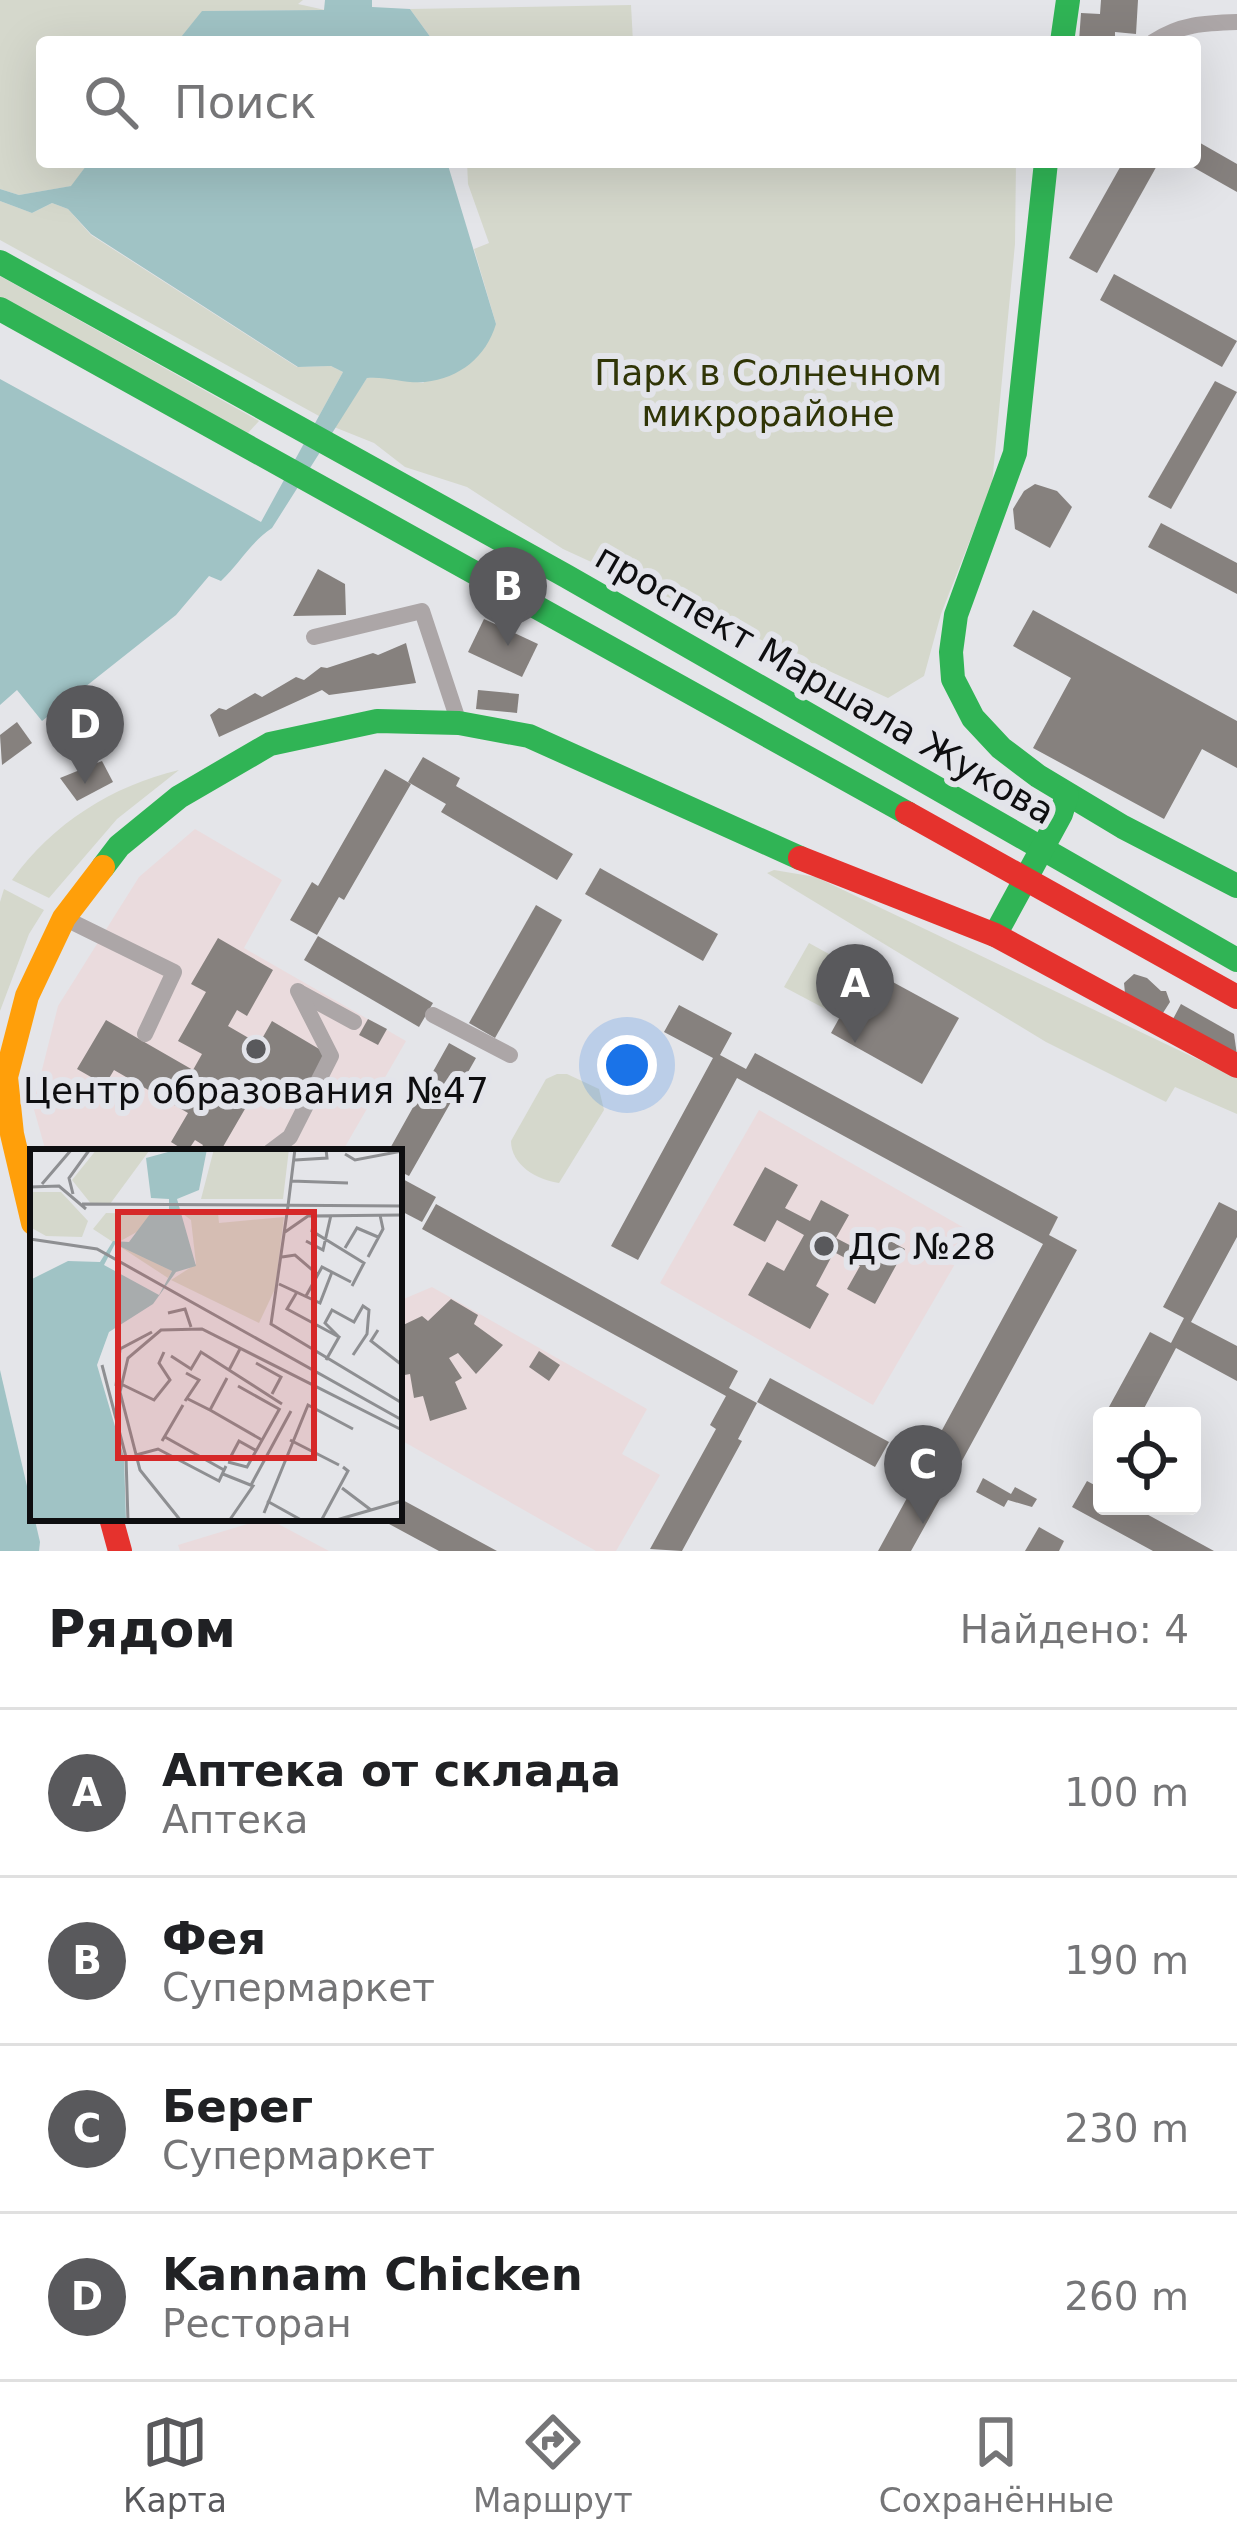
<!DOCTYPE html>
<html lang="ru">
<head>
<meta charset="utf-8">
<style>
	:root { --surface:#fff; --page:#f6f6f6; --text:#202124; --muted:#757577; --line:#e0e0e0; --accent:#59595c }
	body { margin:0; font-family:"DejaVu Sans",sans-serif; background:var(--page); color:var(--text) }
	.controls { position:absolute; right:36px; bottom:36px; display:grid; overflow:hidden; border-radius:12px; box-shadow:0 12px 48px #0002 }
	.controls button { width:108px; height:108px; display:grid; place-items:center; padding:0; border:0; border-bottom:3px solid var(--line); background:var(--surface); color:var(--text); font:60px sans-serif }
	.you { position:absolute; left:627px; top:1065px; width:42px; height:42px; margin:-30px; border:9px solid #fff; border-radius:50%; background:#1a73e8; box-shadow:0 0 0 18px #1a73e833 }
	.badge { display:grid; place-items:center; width:78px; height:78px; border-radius:50%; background:var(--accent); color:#fff; font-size:39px; font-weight:700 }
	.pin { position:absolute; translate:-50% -99px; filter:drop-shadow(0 3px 6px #0008) }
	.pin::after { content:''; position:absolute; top:63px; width:42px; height:36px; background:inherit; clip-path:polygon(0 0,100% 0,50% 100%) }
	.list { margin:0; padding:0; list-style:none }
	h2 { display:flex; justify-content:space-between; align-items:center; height:156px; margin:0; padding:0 48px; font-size:51px }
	h2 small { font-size:39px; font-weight:400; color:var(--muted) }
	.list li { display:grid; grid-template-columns:78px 1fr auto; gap:36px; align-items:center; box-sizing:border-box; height:168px; padding:0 48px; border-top:3px solid var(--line) }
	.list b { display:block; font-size:45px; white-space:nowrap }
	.list p { margin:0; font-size:39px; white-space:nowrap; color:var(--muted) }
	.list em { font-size:39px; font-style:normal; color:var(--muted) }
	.icon { flex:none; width:66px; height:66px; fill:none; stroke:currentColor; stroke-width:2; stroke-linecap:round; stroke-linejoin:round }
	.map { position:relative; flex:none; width:1237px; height:1551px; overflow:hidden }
	.search { position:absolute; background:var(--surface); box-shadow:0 12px 48px #0002; left:36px; right:36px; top:36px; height:132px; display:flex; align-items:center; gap:30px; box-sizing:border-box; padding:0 42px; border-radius:12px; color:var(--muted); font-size:45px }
	.sheet { height:828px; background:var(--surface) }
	nav { display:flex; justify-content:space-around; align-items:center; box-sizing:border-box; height:168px; border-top:3px solid var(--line); background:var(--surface); font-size:33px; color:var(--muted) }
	nav a { display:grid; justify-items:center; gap:6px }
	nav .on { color:var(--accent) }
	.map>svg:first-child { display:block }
</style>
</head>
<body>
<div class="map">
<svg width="1237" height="1551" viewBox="0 0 1237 1551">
	<rect width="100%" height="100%" fill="#e4e5e9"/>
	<!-- education -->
	<g fill="#eadbdd">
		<polygon points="195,829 282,880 244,948 406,1041 342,1152 46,1152 33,1106 58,1006 139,877"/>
		<polygon points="759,1110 973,1233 873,1405 660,1283"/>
		<polygon points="432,1287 647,1409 622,1454 660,1475 616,1551 596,1551 399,1439 399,1301"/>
		<polygon points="267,1518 329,1551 180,1551 178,1545"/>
	</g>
	<!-- green -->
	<g fill="#d5d8cc">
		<polygon points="0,0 303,0 298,4 325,10 203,11 177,42 42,42 42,162 89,162 72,186 19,195 0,189"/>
		<polygon points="631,5 633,42 434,42 410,9"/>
		<polygon points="467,162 1016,162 1015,244 992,484 941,614 924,676 888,698 563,549 467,487 405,467 374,443 334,427 367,378 387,376 423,383 496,324 474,249 489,243 468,184"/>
		<polygon points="0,201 32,213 52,203 68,209 91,235 297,367 331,366 343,372 319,416 0,240"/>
		<polygon points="0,276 259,421 247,434 0,299"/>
		<path d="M179,770L117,819L49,898L12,880C53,823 112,786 179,770Z"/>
		<polygon points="774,870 816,877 1237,1078 1237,1114 1175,1087 1166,1102 1046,1042 767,873"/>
		<polygon points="4,889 44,910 29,934 0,1011 0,902"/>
		<polygon points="809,943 858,970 833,1013 784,987"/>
		<path d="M557,1074H567L599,1089L604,1110L559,1183C537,1180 511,1165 511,1141L546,1079Z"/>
	</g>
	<!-- water -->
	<g fill="#a0c3c5">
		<polygon points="325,0 372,0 372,7 410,9 434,42 177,42 202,11 324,10"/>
		<path d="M89,162H447L496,324C486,357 460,378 425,382C406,384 386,376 367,378L272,528C251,542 239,564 221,581L209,576L176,615L42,721L17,690L0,705V379L261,522L343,372L331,366L298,367L91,234L68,209L52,203L32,213L0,201V189L19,195L71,186Z"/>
		<polygon points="0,1370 40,1542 39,1551 0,1551"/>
	</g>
	<!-- building -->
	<g fill="#86817e">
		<polygon points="1101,0 1138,0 1136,34 1115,32 1115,42 1079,41 1081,13 1100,14"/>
		<polygon points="1195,140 1237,164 1237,192 1184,162 1195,162"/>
		<polygon points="1123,162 1159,162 1097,273 1069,258"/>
		<polygon points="1114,274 1237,341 1222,367 1100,300"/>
		<polygon points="1215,381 1237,392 1171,509 1148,497"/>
		<polygon points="1035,484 1057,491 1072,507 1050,548 1015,529 1013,509 1024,491"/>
		<polygon points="1161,523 1237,563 1237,594 1148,547"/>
		<polygon points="318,569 345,584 346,615 293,616"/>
		<polygon points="1033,610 1237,721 1237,768 1202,749 1164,819 1033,748 1071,678 1013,646"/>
		<polygon points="484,619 538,644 522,677 468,652"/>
		<polygon points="406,643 416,683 329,695 322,690 219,737 210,715 219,708 226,710 255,693 262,697 296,677 304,680 321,667 327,668 373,653 378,655"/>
		<polygon points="478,690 519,694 517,713 476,709"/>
		<polygon points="17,722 32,743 2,765 0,735"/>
		<polygon points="423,757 460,778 456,786 573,854 557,880 441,812 446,804 408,782"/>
		<polygon points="102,761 113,782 77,801 60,778"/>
		<polygon points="385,769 411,784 344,900 339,897 317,935 290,920 312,882 318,886"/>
		<polygon points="600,868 718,934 703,961 585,894"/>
		<polygon points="536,905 562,920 495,1038 469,1023"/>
		<polygon points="318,936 433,1003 419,1027 304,960"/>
		<polygon points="218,938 273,970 247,1016 237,1010 228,1026 259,1044 272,1021 331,1056 299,1111 246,1080 237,1095 249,1102 220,1152 199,1152 203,1145 195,1140 187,1152 171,1142 188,1113 114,1070 105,1085 77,1069 106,1020 193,1070 202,1054 178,1041 206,992 191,984"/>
		<polygon points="867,968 959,1018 922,1084 831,1033"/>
		<polygon points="1134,974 1147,978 1161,991 1166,991 1170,1002 1161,1016 1125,993 1124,983"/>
		<polygon points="1181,1004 1234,1034 1237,1055 1173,1019"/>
		<polygon points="679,1005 732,1033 720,1055 746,1069 755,1053 1058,1217 1049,1235 1077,1250 957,1470 929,1454 1043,1244 737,1078 638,1260 611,1246 713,1058 664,1032"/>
		<polygon points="368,1019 387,1029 378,1045 359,1035"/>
		<polygon points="449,1043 476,1058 409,1176 399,1171 399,1152 388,1152"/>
		<polygon points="765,1167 798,1185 785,1208 810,1221 821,1200 849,1215 836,1238 863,1252 874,1232 905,1249 875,1304 847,1289 860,1266 834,1252 816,1286 829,1294 810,1329 748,1295 767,1262 784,1271 804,1235 777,1220 765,1242 733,1225"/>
		<polygon points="399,1177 436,1197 422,1222 399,1210"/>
		<polygon points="1219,1202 1237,1211 1237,1237 1191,1322 1237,1346 1237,1381 1176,1348 1140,1416 1104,1416 1150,1332 1171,1343 1184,1318 1163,1307"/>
		<polygon points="436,1204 738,1371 729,1388 757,1403 738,1439 742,1441 682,1551 650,1549 716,1429 710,1425 726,1396 422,1229"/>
		<polygon points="451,1299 478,1315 474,1324 503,1345 476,1374 458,1353 449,1358 462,1378 455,1382 467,1409 430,1421 423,1396 414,1398 410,1374 399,1376 399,1327 422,1316 428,1321"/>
		<polygon points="539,1351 560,1365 549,1381 529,1367"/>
		<polygon points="770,1378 889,1442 875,1467 757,1402"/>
		<polygon points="983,1478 1011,1494 1015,1487 1037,1499 1032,1507 1008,1500 1004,1507 976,1492"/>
		<polygon points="932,1481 946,1488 911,1551 878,1551 913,1487 925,1493"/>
		<polygon points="1087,1481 1102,1489 1102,1506 1132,1506 1214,1551 1153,1551 1072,1507"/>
		<polygon points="399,1498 497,1551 439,1551 378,1518 399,1518"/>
		<polygon points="1039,1527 1064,1541 1059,1551 1025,1551"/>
	</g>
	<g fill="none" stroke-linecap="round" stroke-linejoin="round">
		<!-- street -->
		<g stroke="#aca6a7" stroke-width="16">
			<path d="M1153,42C1180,24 1205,23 1237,22"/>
			<polyline points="314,637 422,611 459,723"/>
			<polyline points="64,918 174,972 145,1034"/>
			<polyline points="299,992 354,1022"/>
			<polyline points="433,1015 510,1055"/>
			<polyline points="270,1152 290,1137 331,1056 298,991"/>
		</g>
		<!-- fast -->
		<g stroke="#30b455" stroke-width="24">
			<polyline points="1062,42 1068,0"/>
			<polyline points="1046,162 1015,453 956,615 951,652 953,679 973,718 1001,748 1038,776 1123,827 1237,886"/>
			<polyline points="0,262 566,576 1237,960"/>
			<polyline points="0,309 907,813"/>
			<polyline points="103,867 119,846 179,797 270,744 377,721 459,723 529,736 800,858"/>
			<polyline points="995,935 1061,814 1067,795"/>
		</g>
		<!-- slow -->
		<polyline stroke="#ff9f0a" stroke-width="24" points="33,1223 12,1134 6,1077 27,996 64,918 103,867"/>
		<!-- jam -->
		<g stroke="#e5322d" stroke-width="24">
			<polyline points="907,813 1237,997"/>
			<polyline points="800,858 995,935 1237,1066"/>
			<polyline points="111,1518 120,1551"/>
		</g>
	</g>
	<!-- markers -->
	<g fill="#59595c" stroke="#e3e4ea" stroke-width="4.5">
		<circle cx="256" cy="1049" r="12"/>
		<circle cx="824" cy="1246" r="12"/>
	</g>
	<g text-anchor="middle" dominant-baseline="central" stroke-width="12" stroke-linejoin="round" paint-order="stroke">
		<!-- park labels -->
		<g font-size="36" fill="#303507" stroke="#e3e4ea">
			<text x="768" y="372">Парк в Солнечном<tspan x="768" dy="41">микрорайоне</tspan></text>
		</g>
		<!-- street labels -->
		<g font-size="36" fill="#0e0e10" stroke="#e3e4ea">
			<text transform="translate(825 684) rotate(30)">проспект Маршала Жукова</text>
		</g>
		<!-- poi labels -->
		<g font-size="36" fill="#0e0e10" stroke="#e3e4ea">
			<text x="256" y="1090">Центр образования №47</text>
			<text x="848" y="1246" text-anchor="start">ДС №28</text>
		</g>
	</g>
	<!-- overview -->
	<g transform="translate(30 1149)">
		<rect width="372" height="372" fill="#e4e5e9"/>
		<path d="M67,0H131L119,2L80,55L62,56L42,31ZM184,0H259L253,50H171ZM0,43H31L58,72L52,88L16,87L0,78ZM76,64L139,65L87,94L142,122L138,129L63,80ZM188,64L189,74L254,68L245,140L229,174L141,131L166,115L161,71L153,65Z" fill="#d5d8cc"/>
		<path d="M149,0H177L169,41L147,50L166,117L146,123L123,155L79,183L67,216L94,308L96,372H0V131L38,112L70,113L83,92L99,93L120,65H139V50L121,49L116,9ZM85,95L142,122L129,146L74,116Z" fill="#a0c3c5" fill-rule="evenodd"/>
		<path fill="none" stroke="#8e8f92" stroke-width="3" d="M315,5L325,11L372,2M265,11L297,9L296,0M261,32L318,34M12,35L42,0M0,38L29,37L56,60M43,45L39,29L60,0M52,55L372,57M258,57L241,175L372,254M258,57L265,0M285,67L282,82L334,114L322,137M255,83L278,67L372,66M0,90L67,100L372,271M276,92L293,101L301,66M315,99L327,79L348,88M252,108L265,106L287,125M338,108L353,80L350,66M249,135L290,154L302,123M267,143L257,160L309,188L296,211M276,147L292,118L321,133M138,164L155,160L161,178M348,181L341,192L372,216M309,188L295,174L302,161L324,173L333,157L339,161L337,185L323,206M211,198L199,221L252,255M141,207L161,220L171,203L199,221M226,214L251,228L242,245M72,216L96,308L98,372M89,234L124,251L140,231L129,214L134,203M86,237L90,200L122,183M208,237L249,260M158,250L180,261L197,229M155,252L169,231L156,224M180,261L232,291M135,288L194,321M260,291L309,316M132,292L153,256M106,306L128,300L189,332L196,317M200,309L209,292L227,302M198,313L217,318L250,259M193,325L223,337L199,372M221,336L261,262M312,339L341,361M237,352L273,372M234,364L278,256L323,280M151,372L110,321L90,243L98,209L131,181L172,180L372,281M291,372L318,322L313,318M303,372L372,352"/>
		<path fill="#d62828" fill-opacity="0.15" stroke="#d62828" stroke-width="6" d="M88,63H284V309H88Z"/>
		<rect width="372" height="372" fill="none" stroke="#0e0e10" stroke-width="6"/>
	</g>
</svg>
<div class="controls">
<button><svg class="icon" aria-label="locate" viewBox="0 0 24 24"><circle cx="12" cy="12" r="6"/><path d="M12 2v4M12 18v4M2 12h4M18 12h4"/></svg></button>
</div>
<div class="you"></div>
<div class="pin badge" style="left:855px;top:1043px">A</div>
<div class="pin badge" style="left:508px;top:646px">B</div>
<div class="pin badge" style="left:923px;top:1524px">C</div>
<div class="pin badge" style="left:85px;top:784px">D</div>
<div class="search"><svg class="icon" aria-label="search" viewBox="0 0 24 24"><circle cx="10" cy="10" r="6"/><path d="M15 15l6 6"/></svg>Поиск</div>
</div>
<section class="sheet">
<h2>Рядом<small>Найдено: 4</small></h2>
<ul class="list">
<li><span class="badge">A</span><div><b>Аптека от склада</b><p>Аптека</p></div><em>100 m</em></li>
<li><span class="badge">B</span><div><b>Фея</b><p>Супермаркет</p></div><em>190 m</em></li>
<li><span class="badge">C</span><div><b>Берег</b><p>Супермаркет</p></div><em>230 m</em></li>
<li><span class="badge">D</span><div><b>Kannam Chicken</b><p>Ресторан</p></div><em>260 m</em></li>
</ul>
</section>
<nav>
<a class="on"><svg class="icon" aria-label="map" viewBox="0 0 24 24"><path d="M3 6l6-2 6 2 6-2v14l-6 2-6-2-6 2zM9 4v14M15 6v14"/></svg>Карта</a>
<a><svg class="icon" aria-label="directions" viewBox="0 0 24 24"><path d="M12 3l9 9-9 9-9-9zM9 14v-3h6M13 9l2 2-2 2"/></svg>Маршрут</a>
<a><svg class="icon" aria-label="saved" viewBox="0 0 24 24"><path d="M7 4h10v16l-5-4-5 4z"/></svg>Сохранённые</a>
</nav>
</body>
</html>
